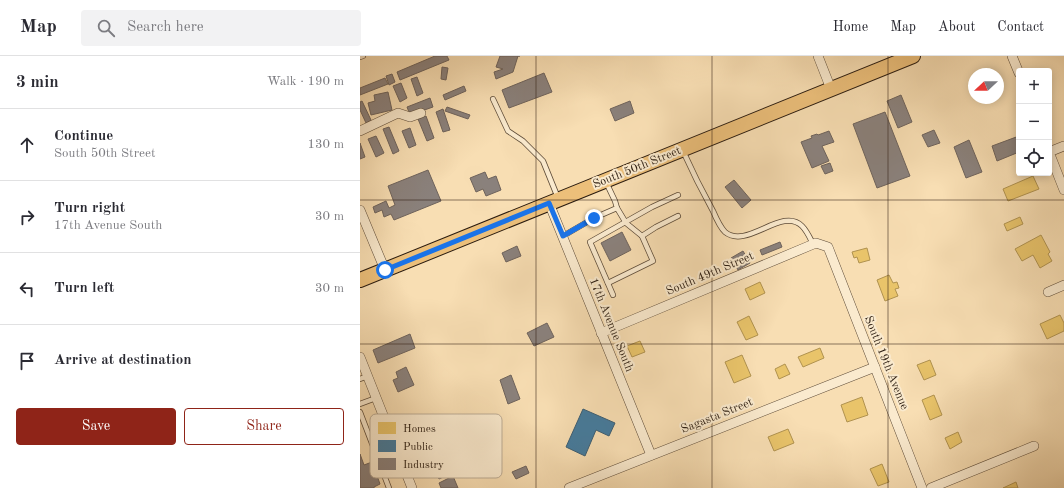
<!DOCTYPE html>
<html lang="en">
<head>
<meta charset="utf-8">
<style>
	:root { --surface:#fff; --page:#f2f2f3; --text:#2b2b33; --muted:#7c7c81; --line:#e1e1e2; --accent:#8f2418 }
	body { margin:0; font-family:"Old Standard TT",serif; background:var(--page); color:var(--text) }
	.controls { position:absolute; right:12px; top:12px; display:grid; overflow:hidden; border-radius:4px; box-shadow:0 2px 10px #0003 }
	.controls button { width:36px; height:36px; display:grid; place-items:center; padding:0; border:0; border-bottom:1px solid var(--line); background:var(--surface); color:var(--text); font:20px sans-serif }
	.compass { position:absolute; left:608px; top:12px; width:36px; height:36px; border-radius:50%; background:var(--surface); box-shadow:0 2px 10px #0003; rotate:248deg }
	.stop { position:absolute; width:12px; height:12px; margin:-9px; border:3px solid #1a73e8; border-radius:50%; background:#fff }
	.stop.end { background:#1a73e8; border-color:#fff; box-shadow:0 1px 4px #0008 }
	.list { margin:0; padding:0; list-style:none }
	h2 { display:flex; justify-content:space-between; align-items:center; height:52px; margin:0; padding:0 16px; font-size:17px }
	h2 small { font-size:13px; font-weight:400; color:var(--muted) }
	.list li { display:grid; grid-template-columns:26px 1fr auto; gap:12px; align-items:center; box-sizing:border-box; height:72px; padding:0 16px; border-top:1px solid var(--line) }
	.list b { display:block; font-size:15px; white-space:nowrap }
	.list p { margin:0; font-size:13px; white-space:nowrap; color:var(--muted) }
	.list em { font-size:13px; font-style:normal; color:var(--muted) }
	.actions { display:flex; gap:8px; padding:12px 16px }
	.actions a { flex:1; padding:9px 0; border:1px solid var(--accent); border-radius:4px; text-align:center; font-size:14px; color:var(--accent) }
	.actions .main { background:var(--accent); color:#fff }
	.icon { flex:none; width:22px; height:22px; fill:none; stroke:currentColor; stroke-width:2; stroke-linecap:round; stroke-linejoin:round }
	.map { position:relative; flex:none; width:704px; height:432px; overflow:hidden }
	header { display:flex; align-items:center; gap:24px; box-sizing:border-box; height:56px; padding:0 20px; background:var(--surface); border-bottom:1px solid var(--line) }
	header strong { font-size:19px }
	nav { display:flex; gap:22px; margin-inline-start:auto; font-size:14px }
	.search { width:280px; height:36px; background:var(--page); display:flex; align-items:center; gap:10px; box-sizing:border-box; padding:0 14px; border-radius:4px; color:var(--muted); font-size:15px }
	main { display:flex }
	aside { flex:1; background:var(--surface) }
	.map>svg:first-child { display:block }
</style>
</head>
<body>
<header>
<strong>Map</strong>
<div class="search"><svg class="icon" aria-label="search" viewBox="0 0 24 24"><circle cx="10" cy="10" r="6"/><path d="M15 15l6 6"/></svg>Search here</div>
<nav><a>Home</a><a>Map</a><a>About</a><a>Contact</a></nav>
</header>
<main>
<aside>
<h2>3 min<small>Walk · 190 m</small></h2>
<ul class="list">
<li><svg class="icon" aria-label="ahead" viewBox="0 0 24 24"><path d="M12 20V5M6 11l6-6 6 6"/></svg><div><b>Continue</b><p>South 50th Street</p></div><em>130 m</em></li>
<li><svg class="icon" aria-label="right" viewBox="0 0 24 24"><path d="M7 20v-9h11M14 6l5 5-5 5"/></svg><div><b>Turn right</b><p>17th Avenue South</p></div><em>30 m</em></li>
<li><svg class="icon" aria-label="left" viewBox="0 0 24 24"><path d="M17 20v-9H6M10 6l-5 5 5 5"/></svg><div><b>Turn left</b></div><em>30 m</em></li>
<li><svg class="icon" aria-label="arrive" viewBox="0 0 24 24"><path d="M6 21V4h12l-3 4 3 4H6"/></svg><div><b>Arrive at destination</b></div></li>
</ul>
<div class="actions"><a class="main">Save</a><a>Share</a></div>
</aside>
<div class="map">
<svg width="704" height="432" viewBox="0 0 704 432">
	<rect width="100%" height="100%" fill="#f8deb3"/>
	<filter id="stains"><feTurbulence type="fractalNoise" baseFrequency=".005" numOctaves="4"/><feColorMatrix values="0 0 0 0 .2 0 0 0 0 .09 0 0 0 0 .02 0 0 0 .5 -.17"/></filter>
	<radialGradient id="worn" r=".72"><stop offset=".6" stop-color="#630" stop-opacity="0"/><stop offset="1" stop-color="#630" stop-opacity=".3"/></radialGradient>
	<!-- homes -->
	<g fill="#e9c46a" stroke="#b0924f">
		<polygon points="673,120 679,133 648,145 643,133"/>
		<polygon points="660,161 663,168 647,175 644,168"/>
		<polygon points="681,179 690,196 688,198 692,205 680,212 673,199 662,205 655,193"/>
		<polygon points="507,192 510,204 499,207 497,201 494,202 492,196"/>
		<polygon points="529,219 533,227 537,226 539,232 535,233 538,240 525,245 517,224"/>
		<polygon points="400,226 405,237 390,244 385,233"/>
		<polygon points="700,259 704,267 704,275 687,283 680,268"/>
		<polygon points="389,260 398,279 386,284 377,266"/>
		<polygon points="280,285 285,296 272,301 267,290"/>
		<polygon points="460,292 464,302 443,311 438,301"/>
		<polygon points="382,299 391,320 374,327 365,306"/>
		<polygon points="570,304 576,319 564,324 557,309"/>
		<polygon points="425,308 430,318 419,323 415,313"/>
		<polygon points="574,339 582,359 570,364 562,344"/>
		<polygon points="502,341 508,359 487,366 481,349"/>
		<polygon points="428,373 434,387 414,395 408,381"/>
		<polygon points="598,376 602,386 590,393 585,382"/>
		<polygon points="522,408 529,426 518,430 510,413"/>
		<polygon points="656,426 658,432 643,432"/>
	</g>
	<!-- public -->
	<polygon fill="#457b9d" stroke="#3d5e73" points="223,353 255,367 249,380 236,374 225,400 206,391"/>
	<!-- industry -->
	<g fill="#8a817c" stroke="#6e635c">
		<polygon points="75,0 87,0 89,4 40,24 37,16"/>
		<polygon points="140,0 160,0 158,0 153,16 136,23 134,16 143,13 136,11"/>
		<polygon points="82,11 88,12 86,24 81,23"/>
		<polygon points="184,17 192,36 149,52 142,34"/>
		<polygon points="32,18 35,26 29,29 26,20"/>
		<polygon points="57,21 63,37 57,40 51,23"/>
		<polygon points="25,22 28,28 0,39 0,32"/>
		<polygon points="41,27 47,42 40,46 33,30"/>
		<polygon points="104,30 106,35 85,44 83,39"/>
		<polygon points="28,36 32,54 11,59 8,47 15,45 14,39"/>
		<polygon points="541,39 552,66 538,72 527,45"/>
		<polygon points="70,42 73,51 50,59 47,51"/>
		<polygon points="2,45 11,64 6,67 0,54 0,46"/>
		<polygon points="270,45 274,57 255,65 250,53"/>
		<polygon points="87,51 110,59 108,63 85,55"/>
		<polygon points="83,53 90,74 83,76 76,56"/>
		<polygon points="525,56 550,120 517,132 493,68"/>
		<polygon points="66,60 74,82 67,85 58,63"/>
		<polygon points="29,71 39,95 33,98 23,73"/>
		<polygon points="50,72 56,89 49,92 42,75"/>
		<polygon points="574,74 580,87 568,91 562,79"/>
		<polygon points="469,75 474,86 462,90 469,105 452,112 441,86 452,82 451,80 457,78 458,79"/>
		<polygon points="16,80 24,97 16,101 8,83"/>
		<polygon points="659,80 659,96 637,105 632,90"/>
		<polygon points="609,84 622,116 606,122 594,91"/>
		<polygon points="0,87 5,101 0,103"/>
		<polygon points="470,107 473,115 465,118 461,110"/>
		<polygon points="68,114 81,145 34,164 31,158 24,161 22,154 15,157 13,151 26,145 29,152 35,149 28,130"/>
		<polygon points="125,116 128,123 136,120 141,134 126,140 123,133 116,136 110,122"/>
		<polygon points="374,124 391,144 382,152 365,131"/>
		<polygon points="262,176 271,194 250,205 241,187"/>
		<polygon points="420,186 422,191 402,199 400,194"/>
		<polygon points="157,190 161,200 146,206 142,197"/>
		<polygon points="383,195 390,207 378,214 371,202"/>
		<polygon points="187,267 194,281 174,290 167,277"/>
		<polygon points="50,278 55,292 18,307 13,294"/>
		<polygon points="46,311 54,329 38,336 33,324 38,322 36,316"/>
		<polygon points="151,319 160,343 148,348 140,324"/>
		<polygon points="0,398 4,409 12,406 20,428 14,431 14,432 0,432"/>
		<polygon points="86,400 94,416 79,423 71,407"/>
		<polygon points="166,410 169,417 156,423 152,416"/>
		<polygon points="93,420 98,432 81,432 79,427"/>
	</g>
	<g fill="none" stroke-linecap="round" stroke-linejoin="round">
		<!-- service casing -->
		<g stroke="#5e4c39" stroke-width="6">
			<g id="service">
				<polyline points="0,1 3,0"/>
				<polyline points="133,43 148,75 163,85 183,105 198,142"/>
				<path d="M323,95C332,115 342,135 353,155C356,162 360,171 365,176C387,194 422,150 442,170C447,175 450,182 453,188"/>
				<polyline points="203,180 234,162 257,152 255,145 246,126"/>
				<polyline points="282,180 296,171 318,160"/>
				<polyline points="248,227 293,205 282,180 266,167 257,152"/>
				<polyline points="253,239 230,186 292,151 318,139"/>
				<polyline points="0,323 8,320"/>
				<polyline points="0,348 16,342"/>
				<polyline points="0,356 29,432"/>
			</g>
		</g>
		<!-- minor casing -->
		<g stroke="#5e4c39" stroke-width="10">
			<g id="minor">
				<polyline points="458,0 471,33"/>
				<polyline points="652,0 659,17"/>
				<polyline points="0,75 38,57 50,61 61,57"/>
				<polyline points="704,90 689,96 704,134"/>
				<polyline points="189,147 291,399"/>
				<polyline points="0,154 25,214"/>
				<polyline points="688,236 704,229"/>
				<polyline points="241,277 456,187 468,191 562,432"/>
				<polyline points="0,301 52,432"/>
				<polyline points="209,432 515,311"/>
				<polyline points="571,432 674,390"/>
			</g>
		</g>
		<!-- primary casing -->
		<g stroke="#2b1c10" stroke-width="16">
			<polyline id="primary" points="0,224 553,0"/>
		</g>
		<!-- service -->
		<use href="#service" stroke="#faeace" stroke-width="4.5"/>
		<!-- minor -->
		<use href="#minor" stroke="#faeace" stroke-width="9"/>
		<!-- primary -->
		<use href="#primary" stroke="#ecbf7a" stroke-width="14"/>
	</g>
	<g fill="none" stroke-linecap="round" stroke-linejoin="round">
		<!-- route -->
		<polyline stroke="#1a73e8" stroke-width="5" points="25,214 189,147 203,180 234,162"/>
	</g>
	<!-- grid -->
	<path fill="none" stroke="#2b1c10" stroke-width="1" stroke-opacity="0.55" d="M176,0V432M352,0V432M528,0V432M0,144H704M0,288H704"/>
	<g text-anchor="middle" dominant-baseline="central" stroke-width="4" stroke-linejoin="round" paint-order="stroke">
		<!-- street labels -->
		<g font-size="12" fill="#2b1c10" stroke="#faeace">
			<text transform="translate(277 112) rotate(-22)">South 50th Street</text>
			<text transform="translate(350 218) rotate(-23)">South 49th Street</text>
			<text transform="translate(251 269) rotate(68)">17th Avenue South</text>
			<text transform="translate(526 307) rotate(68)">South 19th Avenue</text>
			<text transform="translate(357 360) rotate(-22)">Sagasta Street</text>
		</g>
	</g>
	<!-- legend -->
	<rect x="10" y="358" width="132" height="64" rx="6" fill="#faeace" stroke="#bcac95" stroke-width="1"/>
	<rect x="18" y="366" width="18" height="12" fill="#e9c46a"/>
	<rect x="18" y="384" width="18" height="12" fill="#457b9d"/>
	<rect x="18" y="402" width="18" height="12" fill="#8a817c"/>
	<g font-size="11" fill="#2b1c10">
		<text x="43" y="376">Homes</text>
		<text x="43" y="394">Public</text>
		<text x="43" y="412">Industry</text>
	</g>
	<rect width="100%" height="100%" filter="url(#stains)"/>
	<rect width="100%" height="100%" fill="url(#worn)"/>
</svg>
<div class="controls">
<button>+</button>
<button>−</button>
<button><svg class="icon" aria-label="locate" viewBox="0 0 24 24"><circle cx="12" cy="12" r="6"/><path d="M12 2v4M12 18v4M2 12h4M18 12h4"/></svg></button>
</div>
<svg class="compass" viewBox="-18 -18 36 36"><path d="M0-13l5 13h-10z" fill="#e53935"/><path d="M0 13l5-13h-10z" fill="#7c7c81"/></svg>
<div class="stop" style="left:25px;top:214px"></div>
<div class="stop end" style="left:234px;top:162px"></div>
</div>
</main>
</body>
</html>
